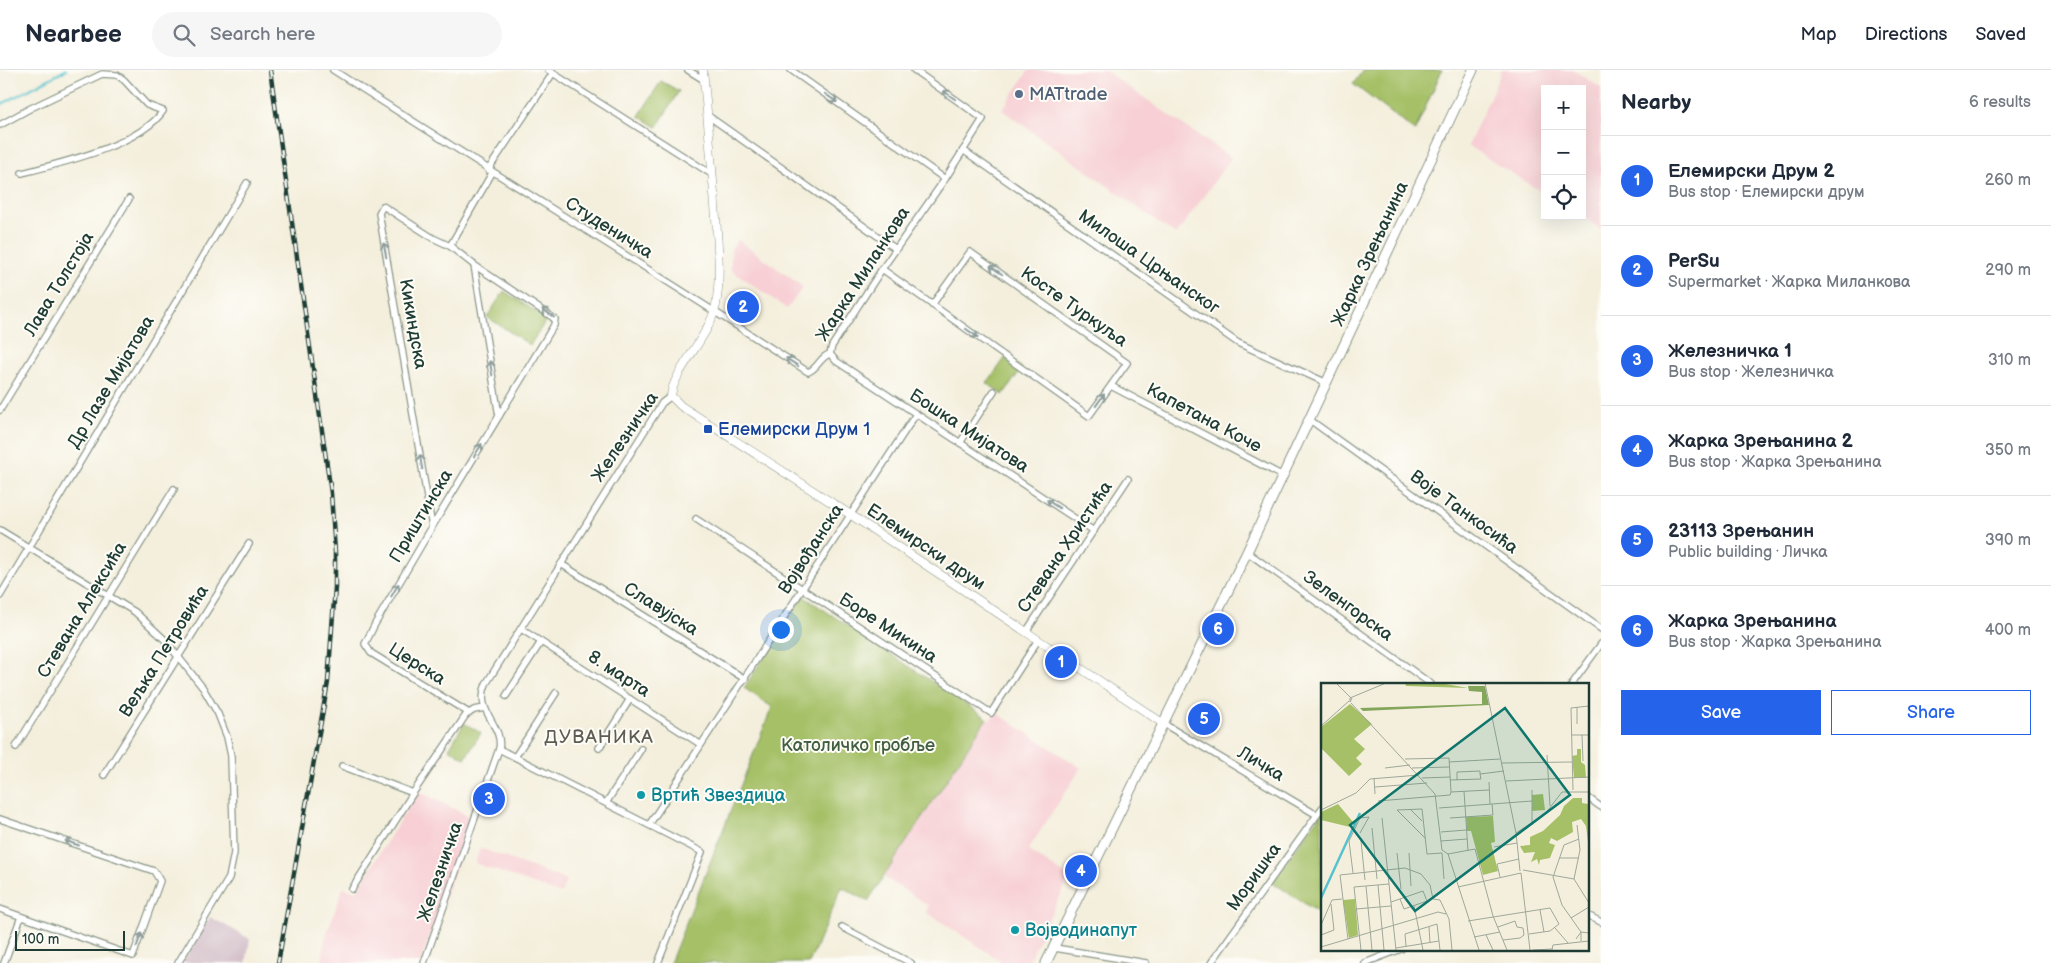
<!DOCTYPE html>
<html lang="en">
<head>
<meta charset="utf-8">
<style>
	:root { --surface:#fff; --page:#f6f6f7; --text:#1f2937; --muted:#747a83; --line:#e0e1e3; --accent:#2563eb }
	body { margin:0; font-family:"Balsamiq Sans",sans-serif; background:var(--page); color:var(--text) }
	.controls { position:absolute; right:15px; top:15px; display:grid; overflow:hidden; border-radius:0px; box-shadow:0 5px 20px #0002 }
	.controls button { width:45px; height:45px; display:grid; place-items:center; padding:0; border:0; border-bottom:1px solid var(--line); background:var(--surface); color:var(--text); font:25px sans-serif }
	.scale { position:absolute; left:15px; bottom:12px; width:110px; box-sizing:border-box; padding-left:5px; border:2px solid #1f3d34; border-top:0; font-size:14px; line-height:18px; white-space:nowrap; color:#1f3d34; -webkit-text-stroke:4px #fdfcf7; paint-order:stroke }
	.you { position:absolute; left:780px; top:559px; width:18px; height:18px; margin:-12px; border:4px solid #fff; border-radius:50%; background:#1a73e8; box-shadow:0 0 0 8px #1a73e833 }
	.badge { display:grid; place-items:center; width:32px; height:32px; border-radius:50%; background:var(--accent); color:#fff; font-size:16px; font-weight:700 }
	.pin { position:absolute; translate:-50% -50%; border:2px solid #fff; box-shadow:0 1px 5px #0006 }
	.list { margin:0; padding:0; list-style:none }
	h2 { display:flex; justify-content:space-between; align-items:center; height:65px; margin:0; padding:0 20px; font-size:21px }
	h2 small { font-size:16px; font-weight:400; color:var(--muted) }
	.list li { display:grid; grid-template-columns:32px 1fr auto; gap:15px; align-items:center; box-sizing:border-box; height:90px; padding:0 20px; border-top:1px solid var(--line) }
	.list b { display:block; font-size:19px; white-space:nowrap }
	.list p { margin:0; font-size:16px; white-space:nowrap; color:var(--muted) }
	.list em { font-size:16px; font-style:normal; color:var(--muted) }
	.actions { display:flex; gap:10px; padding:15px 20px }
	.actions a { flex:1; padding:11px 0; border:1px solid var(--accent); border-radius:0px; text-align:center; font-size:18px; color:var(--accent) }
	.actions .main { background:var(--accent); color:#fff }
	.icon { flex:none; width:28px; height:28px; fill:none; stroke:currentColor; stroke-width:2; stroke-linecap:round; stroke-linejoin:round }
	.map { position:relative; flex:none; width:1601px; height:893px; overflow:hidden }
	header { display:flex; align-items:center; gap:30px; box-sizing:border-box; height:70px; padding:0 25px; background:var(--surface); border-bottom:1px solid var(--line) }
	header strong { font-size:24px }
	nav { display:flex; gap:28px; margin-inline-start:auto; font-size:18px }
	.search { width:350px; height:45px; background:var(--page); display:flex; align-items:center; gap:12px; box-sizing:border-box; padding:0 18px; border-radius:28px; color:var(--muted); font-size:19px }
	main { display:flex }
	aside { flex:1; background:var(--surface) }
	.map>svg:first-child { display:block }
</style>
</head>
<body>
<header>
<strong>Nearbee</strong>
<div class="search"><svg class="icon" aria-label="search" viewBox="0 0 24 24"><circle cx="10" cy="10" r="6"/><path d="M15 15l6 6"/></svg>Search here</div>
<nav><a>Map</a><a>Directions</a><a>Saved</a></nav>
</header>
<main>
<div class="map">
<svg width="1601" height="893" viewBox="0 0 1601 893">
	<rect width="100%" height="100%" fill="#fdfcf7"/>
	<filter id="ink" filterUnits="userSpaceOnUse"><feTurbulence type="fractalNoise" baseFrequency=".02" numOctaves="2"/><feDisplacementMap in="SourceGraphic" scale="10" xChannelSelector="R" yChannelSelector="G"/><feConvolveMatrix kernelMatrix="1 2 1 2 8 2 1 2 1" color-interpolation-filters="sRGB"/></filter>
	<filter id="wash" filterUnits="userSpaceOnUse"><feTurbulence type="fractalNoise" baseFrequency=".0096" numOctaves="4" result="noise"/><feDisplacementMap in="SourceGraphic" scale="20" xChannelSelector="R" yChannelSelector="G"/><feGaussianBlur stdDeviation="1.12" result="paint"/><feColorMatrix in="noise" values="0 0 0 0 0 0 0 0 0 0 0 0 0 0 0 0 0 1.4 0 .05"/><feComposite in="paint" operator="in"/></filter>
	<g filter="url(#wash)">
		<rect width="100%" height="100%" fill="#f4efdd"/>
		<!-- built -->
		<g fill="#f7cfd4">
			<polygon points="1029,0 1104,0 1231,88 1176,165 1002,40"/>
			<polygon points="1502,0 1573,0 1601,18 1601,159 1580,146 1582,146 1582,19 1545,19 1545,124 1468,76"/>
			<polygon points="738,170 803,217 787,239 731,200 731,179"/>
			<polygon points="995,642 1081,698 1028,780 1069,808 1027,893 1004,893 926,842 929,836 884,807 987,648 990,650"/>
			<polygon points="418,721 474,749 420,893 322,893 325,869 343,818 357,821"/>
			<polygon points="480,778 566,810 561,824 475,793"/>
		</g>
		<!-- industrial -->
		<polygon fill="#d2bdc8" points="210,847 250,869 246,893 182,893"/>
		<!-- green -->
		<g fill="#a5c066" stroke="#627e4d">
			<polygon points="1363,0 1442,0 1415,61 1353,14"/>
			<polygon points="661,11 679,21 657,57 639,46"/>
			<polygon points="504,221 547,249 530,275 487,247"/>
			<polygon points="1006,287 1022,298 1003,325 987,313"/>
			<polygon points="803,526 987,648 868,831 842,817 809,893 670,893 772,637 744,618"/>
			<polygon points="464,653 481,663 465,688 449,679"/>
			<polygon points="1322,742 1322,845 1272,812"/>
		</g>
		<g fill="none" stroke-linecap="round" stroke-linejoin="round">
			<!-- stream -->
			<polyline stroke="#56c2cf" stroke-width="2.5" points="0,35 66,0"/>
		</g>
	</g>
	<g filter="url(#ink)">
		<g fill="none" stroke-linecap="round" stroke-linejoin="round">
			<!-- minor casing -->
			<g stroke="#8a9688" stroke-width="8">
				<g id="minor">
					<path d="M333,0C491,102 651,199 808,302C818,299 820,286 830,284"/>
					<polyline points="548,0 713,105"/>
					<polyline points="688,0 704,10"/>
					<polyline points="791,0 945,109"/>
					<polyline points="707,45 896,179"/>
					<path d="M0,55L31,38L102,4L117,5L124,10L147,35L163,41C140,75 62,93 22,103"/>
					<polyline points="963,80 1238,273 1327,313"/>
					<polyline points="488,100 553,3"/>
					<polyline points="450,176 492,103"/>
					<polyline points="474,195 499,346"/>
					<polyline points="882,199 1089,346 1127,293 970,182 932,235"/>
					<polyline points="830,284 832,276 882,199 945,109 983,49 914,0"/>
					<polyline points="830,284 836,291 1094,461"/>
					<polyline points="1111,316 1283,406"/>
					<polyline points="0,340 129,129"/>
					<polyline points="1310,350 1601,559"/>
					<polyline points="960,373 994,321"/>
					<polyline points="696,449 991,643 1038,570"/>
					<polyline points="432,457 379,143 383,136 433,168 450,176 474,195 555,249 554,255 432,457 375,554 365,574 371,583 469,643"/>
					<polyline points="0,460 135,542 164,569 203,618 218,644 227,667 231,686 234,783 229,808 178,893"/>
					<polyline points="1247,482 1431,614"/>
					<polyline points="561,494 745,609"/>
					<polyline points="0,526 247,113"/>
					<polyline points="521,559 700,674"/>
					<polyline points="1026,562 1128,409"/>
					<polyline points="1572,614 1601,574"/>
					<polyline points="506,626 541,572"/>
					<polyline points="1164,654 1317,745"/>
					<polyline points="16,677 174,419"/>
					<polyline points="599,678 630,629"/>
					<polyline points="499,679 702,782 658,893"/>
					<polyline points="515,687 556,623"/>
					<polyline points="342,696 413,723"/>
					<polyline points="104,705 249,474"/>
					<polyline points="1587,727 1601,737"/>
					<polyline points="606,733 641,679"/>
					<polyline points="0,749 154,801 160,811 133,886 0,839"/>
					<polyline points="649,755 916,344"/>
					<polyline points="352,819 413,723 466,645 474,640 485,638"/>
					<polyline points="1587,845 1601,852"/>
					<polyline points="842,857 911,893"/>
					<polyline points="1055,878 1146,893"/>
					<polyline points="4,893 21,847"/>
					<path d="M424,893L499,679C504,655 474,642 486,614L662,333L671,326"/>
					<polyline points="1211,893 1322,738"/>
					<polyline points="1365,893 1401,879"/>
				</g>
			</g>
			<!-- tertiary casing -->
			<g stroke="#8a9688" stroke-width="9">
				<path id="tertiary" d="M703,0C708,49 712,98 716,148C718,177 721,206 716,235C710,266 673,301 671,326L681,336L851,445L1164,654"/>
			</g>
			<!-- secondary casing -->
			<g stroke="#8a9688" stroke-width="11">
				<polyline id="secondary" points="1046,893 1247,482 1473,0"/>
			</g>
			<!-- minor -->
			<use href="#minor" stroke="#fff" stroke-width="5.5"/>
			<!-- tertiary -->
			<use href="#tertiary" stroke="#fff" stroke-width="8"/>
			<!-- secondary -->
			<use href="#secondary" stroke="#fff" stroke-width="9"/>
			<!-- rail casing -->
			<g stroke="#1f3d34" stroke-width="4.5">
				<polyline id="rail" points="270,0 331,423 335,482 335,517 328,612 278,893"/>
			</g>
			<!-- rail -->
			<use href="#rail" stroke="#fdfcf7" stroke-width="2.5" stroke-dasharray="8" stroke-linecap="butt"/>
		</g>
		<!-- one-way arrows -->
		<defs><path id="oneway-shaft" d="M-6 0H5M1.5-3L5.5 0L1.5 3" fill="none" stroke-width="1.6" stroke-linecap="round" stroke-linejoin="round" transform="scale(1.25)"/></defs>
		<g stroke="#8f9e9a">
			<use href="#oneway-shaft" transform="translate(949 25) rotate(-145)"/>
			<use href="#oneway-shaft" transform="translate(831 28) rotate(35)"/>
			<use href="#oneway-shaft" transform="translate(385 180) rotate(-100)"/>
			<use href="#oneway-shaft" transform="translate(996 200) rotate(-145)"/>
			<use href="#oneway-shaft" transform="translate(548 243) rotate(-144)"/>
			<use href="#oneway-shaft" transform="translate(972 263) rotate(35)"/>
			<use href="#oneway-shaft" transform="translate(792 292) rotate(-147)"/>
			<use href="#oneway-shaft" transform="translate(491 298) rotate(-100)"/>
			<use href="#oneway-shaft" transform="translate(1100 330) rotate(-55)"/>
			<use href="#oneway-shaft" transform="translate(478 380) rotate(-59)"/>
			<use href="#oneway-shaft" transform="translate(421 392) rotate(-100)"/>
			<use href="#oneway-shaft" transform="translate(1053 434) rotate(-147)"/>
			<use href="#oneway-shaft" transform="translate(395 520) rotate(-60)"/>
			<use href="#oneway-shaft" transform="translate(72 773) rotate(-161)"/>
			<use href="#oneway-shaft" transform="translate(139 870) rotate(-70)"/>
		</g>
	</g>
	<!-- markers -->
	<circle fill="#5c6f8a" stroke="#fdfcf7" stroke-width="2" cx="1019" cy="24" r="5"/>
	<rect fill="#1a4fb4" stroke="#fdfcf7" stroke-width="2" x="703" y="354" width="10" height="10" rx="2.5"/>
	<g fill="#0f9aa8" stroke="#fdfcf7" stroke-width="2">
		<circle cx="641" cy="725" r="5"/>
		<circle cx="1015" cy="860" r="5"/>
	</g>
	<g text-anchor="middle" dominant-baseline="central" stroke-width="4" stroke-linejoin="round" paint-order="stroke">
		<!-- service labels -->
		<g font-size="18" fill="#4e5e75" stroke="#fdfcf7" text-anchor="start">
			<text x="1029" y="24">MATtrade</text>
		</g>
		<!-- street labels -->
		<g font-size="18" fill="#1f3d34" stroke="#fdfcf7">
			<text transform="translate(609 158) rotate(32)">Студеничка</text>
			<text transform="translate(1370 184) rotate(-65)">Жарка Зрењанина</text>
			<text transform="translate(1149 192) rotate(35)">Милоша Црњанског</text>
			<text transform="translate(863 204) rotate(-57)">Жарка Миланкова</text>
			<text transform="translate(59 214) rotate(-59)">Лава Толстоја</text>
			<text transform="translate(1074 237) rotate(35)">Косте Туркуља</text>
			<text transform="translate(413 254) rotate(80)">Кикиндска</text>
			<text transform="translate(111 312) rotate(-59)">Др Лазе Мијатова</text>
			<text transform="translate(1204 348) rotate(28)">Капетана Коче</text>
			<text transform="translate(969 361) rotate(33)">Бошка Мијатова</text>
			<text transform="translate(625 367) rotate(-56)">Железничка</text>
			<text transform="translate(1464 442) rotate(36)">Воје Танкосића</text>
			<text transform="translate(421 446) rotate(-59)">Приштинска</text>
			<text transform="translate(926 477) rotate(34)">Елемирски друм</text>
			<text transform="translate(1065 477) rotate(-56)">Стевана Христића</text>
			<text transform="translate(811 479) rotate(-57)">Војвођанска</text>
			<text transform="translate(1348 536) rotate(36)">Зеленгорска</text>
			<text transform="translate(661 539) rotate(32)">Славујска</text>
			<text transform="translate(82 540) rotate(-59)">Стевана Алексића</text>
			<text transform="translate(888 558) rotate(33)">Боре Микина</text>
			<text transform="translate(164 581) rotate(-58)">Вељка Петровића</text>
			<text transform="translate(417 594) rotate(32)">Церска</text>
			<text transform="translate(619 604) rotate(33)">8. марта</text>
			<text transform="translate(1261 694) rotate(31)">Личка</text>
			<text transform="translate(440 802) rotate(-71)">Железничка</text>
			<text transform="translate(1254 807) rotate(-54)">Моришка</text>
		</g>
		<!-- transit labels -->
		<g font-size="18" fill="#164399" stroke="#fdfcf7" text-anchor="start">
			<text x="718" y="359">Елемирски Друм 1</text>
		</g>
		<!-- park labels -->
		<g font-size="18" fill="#405e40" stroke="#fdfcf7">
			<text x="858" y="675">Католичко гробље</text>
		</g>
		<!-- culture labels -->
		<g font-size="18" fill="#0d838f" stroke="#fdfcf7" text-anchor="start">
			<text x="651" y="725">Вртић Звездица</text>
			<text x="1025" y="860">Војводинапут</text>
		</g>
		<!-- neighbourhood labels -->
		<g font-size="19" letter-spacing="1" fill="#5e5c53" stroke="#fdfcf7">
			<text x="599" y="667">ДУВАНИКА</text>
		</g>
	</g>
	<!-- overview -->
	<g transform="translate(1321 613)">
		<rect width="268" height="268" fill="#f4efdd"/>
		<path d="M84,0H119L147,5L85,3ZM29,21L51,41L33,56L44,66L35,75L41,81L28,93L0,65V44ZM256,66H260V79L264,82L265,95H253L251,73L256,72ZM222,111L224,127L211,128V112ZM252,115H261V120L267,121V159L265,143L260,136L251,139L252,149L236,158L230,155L228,160L234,162L229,175L219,177L218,182L216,176L210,179L214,169L203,170L199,163L209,162V154L222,148L239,132L243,123ZM17,121L32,139L29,144L0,137V129ZM172,133L174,159L170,160L177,188L162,192L150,148H146L145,134ZM34,216L37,252L28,255L22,217Z" fill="#a5c066"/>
		<path d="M147,3H164L168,22L42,28L39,25L161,21V9L148,8Z" fill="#84a65b"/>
		<path fill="none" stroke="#56c2cf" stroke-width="2.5" d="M0,215L39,130"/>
		<path fill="none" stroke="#9fa899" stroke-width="1" d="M15,0L30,15M164,0L195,150L199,188M31,15L29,19V15L65,0M30,20L114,111L121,167L127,171L158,267M256,24V41M0,43L28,18M250,52H268M261,52L262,78M226,72L229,123M84,76L128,75L130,109M128,79L179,76M181,80L251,79M64,85L89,82M91,85L128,84M159,91L183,88M53,95L54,111M101,95L129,94M129,97L160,96L159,91M136,97V89L159,88V91M185,98L268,94M168,99L169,121M54,104L106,100M211,107V142M252,107L250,25L268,23M143,108L147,168M130,109L168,107M57,118L129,112L130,109M118,125L211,118M89,126L101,138M0,127L35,110L49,96L98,92M61,135L75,267M129,135L172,132L171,121M51,145L56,196M120,149L145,147M195,150L224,131L241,109H268M104,155L76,127L101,126L106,171L121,170M258,156L243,162L232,194L241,222L260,249V258M40,158L44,197M120,158L146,156M173,164L196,160M76,170L80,206M88,170L90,203M121,170L123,196M127,171L154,166L172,233L186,267M238,175H258M202,187L253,196M32,190L28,158L39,135L48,134L39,150M200,190L209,267M179,194L176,181L198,176M253,196L259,167L256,142M253,196L268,220M57,202L63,267M45,203L51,267M137,204L200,190M70,219L102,208L106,218L83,226L79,216M93,223L102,267M35,226L70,223M219,227L223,249M250,235L268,224M147,238L229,225L238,241L229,248L208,251M0,242L11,217L21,216M108,244L109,260M177,244L194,238L196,244L202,245L203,252L199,255L182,257M234,245L247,260M0,252L13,247L10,221M165,252L172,267M153,254L179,249M27,256L19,192L84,185L100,191L109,202L112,216L119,217L128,236L131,267M255,256L260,249L268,250M85,263L84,251L116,241L119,267M0,264L117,229L125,231M75,265L118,258M231,266L232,262L268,258M40,267L33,204L68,201M212,267L232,266"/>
		<path fill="#0f766e" fill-opacity="0.15" stroke="#0f766e" stroke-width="2.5" d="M184,25L249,112L94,228L29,142Z"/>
		<rect width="268" height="268" fill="none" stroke="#1f3d34" stroke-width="2.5"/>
	</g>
</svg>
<div class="controls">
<button>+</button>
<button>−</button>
<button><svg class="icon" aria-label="locate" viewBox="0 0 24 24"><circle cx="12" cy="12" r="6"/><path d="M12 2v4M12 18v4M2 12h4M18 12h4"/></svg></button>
</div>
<div class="scale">100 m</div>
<div class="you"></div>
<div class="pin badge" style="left:1061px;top:592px">1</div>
<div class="pin badge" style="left:743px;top:237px">2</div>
<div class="pin badge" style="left:489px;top:729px">3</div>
<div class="pin badge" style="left:1081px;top:801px">4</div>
<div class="pin badge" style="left:1204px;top:649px">5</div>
<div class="pin badge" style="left:1218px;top:559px">6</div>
</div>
<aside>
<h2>Nearby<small>6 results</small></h2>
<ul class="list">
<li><span class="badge">1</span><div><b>Елемирски Друм 2</b><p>Bus stop · Елемирски друм</p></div><em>260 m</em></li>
<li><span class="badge">2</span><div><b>PerSu</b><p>Supermarket · Жарка Миланкова</p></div><em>290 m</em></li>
<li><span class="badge">3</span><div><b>Железничка 1</b><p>Bus stop · Железничка</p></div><em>310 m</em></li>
<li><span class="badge">4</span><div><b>Жарка Зрењанина 2</b><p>Bus stop · Жарка Зрењанина</p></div><em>350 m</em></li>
<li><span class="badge">5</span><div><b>23113 Зрењанин</b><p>Public building · Личка</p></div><em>390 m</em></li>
<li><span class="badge">6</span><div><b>Жарка Зрењанина</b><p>Bus stop · Жарка Зрењанина</p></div><em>400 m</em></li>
</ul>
<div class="actions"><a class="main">Save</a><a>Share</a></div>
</aside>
</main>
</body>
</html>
